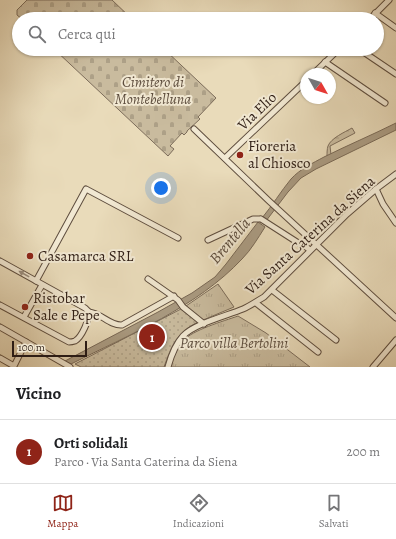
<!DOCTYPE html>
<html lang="it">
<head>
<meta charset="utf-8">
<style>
	:root { --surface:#fff; --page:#f6f6f6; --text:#202124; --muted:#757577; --line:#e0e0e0; --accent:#8f2418 }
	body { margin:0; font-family:Alegreya,serif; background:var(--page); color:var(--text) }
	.compass { position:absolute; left:300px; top:68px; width:36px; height:36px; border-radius:50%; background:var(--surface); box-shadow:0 1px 3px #0004; rotate:129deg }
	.scale { position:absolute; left:12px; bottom:10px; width:75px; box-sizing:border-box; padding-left:4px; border:2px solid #2f1e15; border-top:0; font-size:11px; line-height:14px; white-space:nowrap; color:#2f1e15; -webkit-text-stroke:3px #f1e8d2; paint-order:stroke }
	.you { position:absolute; left:161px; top:188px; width:14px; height:14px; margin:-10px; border:3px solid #fff; border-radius:50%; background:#1a73e8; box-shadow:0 0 0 6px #1a73e833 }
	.badge { display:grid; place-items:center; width:26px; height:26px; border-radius:50%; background:var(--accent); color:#fff; font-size:13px; font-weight:700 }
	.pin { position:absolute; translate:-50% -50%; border:2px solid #fff; box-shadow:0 1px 4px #0006 }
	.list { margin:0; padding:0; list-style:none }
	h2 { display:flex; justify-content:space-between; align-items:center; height:52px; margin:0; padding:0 16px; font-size:17px }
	h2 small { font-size:13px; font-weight:400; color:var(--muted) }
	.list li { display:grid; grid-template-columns:26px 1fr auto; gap:12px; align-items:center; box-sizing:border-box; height:64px; padding:0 16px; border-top:1px solid var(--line) }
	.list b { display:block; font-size:15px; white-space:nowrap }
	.list p { margin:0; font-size:13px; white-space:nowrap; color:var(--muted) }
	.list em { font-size:13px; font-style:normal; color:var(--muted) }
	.icon { flex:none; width:22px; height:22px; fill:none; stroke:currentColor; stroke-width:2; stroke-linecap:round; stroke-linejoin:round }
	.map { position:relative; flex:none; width:396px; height:367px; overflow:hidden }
	.search { position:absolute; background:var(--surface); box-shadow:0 1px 3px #0004; left:12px; right:12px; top:12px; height:44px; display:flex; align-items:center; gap:10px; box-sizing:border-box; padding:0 14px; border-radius:22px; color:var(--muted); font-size:15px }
	.sheet { height:116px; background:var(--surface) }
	nav { display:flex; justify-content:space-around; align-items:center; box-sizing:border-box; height:56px; border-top:1px solid var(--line); background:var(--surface); font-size:11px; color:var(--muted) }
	nav a { display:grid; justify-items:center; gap:2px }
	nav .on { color:var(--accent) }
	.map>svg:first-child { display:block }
</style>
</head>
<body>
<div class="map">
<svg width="396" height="367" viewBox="0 0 396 367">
	<defs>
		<pattern id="grass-tufts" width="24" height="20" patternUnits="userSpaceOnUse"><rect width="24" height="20" fill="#c9bb9e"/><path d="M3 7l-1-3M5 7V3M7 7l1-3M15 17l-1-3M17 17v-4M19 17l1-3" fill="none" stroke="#ada087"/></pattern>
		<pattern id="wetland-marsh" width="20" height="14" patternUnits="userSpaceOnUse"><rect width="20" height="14" fill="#c9bb9e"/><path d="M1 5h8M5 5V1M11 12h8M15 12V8" fill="none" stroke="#ada087"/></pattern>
		<pattern id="cemetery-stones" width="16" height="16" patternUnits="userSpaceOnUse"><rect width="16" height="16" fill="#c9bb9e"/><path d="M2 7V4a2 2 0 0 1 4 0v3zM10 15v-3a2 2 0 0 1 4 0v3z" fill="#ada087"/></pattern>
		<pattern id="garden-dots" width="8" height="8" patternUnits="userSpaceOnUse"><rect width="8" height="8" fill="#c9bb9e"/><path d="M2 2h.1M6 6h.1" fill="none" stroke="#ada087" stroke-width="1.8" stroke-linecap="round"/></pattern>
	</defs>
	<rect width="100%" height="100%" fill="#e9dbba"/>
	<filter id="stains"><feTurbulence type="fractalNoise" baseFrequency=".005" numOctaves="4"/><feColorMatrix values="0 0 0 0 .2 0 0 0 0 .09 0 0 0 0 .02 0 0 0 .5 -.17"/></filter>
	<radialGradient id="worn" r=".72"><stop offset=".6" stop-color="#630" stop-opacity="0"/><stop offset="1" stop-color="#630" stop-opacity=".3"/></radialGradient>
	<!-- grass -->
	<g fill="url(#grass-tufts)" stroke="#7c6c5a">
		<polygon points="218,284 234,307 203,320 186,306"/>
		<path d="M238,316L266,333L310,367H170C173,358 177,348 183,341C192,330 224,321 238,316Z"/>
	</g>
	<!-- wetland -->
	<path fill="url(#wetland-marsh)" stroke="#7c6c5a" d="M352,128L355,133L330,146L331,155L327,156C327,153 327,149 328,146C331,138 345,132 352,128Z"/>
	<!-- cemetery -->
	<g fill="url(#cemetery-stones)" stroke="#7c6c5a">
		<polygon points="27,0 112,0 132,19 22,19 17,15 17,10"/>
		<polygon points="54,49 164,49 216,98 198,117 200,119 187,131 187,132 184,135 182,133 170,146 174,149 168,156"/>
	</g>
	<!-- garden -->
	<path fill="url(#garden-dots)" stroke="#7c6c5a" d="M181,309L198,322C176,333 172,345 164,367H81L75,364Z"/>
	<!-- water -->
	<g fill="#aa9b82" stroke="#796956">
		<path d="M396,123V130L316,169L301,178L288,192L266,221L262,218C272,206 281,191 291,179C300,169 313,163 324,157C348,145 372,135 396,123Z"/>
		<path d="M258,222L265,227C258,238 251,250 242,259C197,307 129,335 71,364L65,361L158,312L192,293L215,277L226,264Z"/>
	</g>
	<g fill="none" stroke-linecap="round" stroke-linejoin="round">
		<!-- minor casing -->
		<g stroke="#5e4d3e" stroke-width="7">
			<g id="minor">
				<polyline points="375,13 396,28"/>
				<polyline points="370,19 389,0"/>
				<polyline points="359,49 396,74"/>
				<polyline points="325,62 385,103"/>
				<polyline points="313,74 339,49"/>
				<polyline points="194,129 269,201 396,318"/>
				<polyline points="225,158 306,81"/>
				<polyline points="376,189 383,204 396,223"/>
				<polyline points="261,219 300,244 302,244 310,250"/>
				<polyline points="208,240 253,219 259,219"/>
				<path d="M0,261L85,308L89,312C89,320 82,337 75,341C72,342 72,342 69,342L0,305"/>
				<polyline points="148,279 178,300 183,307 204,324"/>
				<polyline points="36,281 86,189 178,238"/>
				<polyline points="272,290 336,340"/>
				<polyline points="256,303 318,352"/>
				<path d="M89,312C101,313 110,326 122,325L174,296"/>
				<polyline points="24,317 42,285"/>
				<polyline points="0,327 70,367"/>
				<polyline points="0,358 14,366 26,342"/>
				<path d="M168,367C171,356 175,345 183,336C194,324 226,316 243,309C250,306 257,301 264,297L347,214L376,189L396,174"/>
				<polyline points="373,367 396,340"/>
			</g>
		</g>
		<!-- minor -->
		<use href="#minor" stroke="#f1e8d2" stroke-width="5"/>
	</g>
	<!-- one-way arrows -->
	<defs><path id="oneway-solid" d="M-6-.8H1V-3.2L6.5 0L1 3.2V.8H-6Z"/></defs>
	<use fill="#9a8d7d" href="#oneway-solid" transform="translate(24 274) rotate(-151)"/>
	<!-- markers -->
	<g fill="#8f2418" stroke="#f1e8d2" stroke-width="1.5">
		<circle cx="240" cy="155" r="4"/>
		<circle cx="30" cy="256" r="4"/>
		<circle cx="25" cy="307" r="4"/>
	</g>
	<g text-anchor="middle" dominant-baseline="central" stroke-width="4" stroke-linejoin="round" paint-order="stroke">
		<!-- park labels -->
		<g font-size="15" font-style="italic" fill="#5d4d3e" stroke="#f1e8d2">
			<text x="153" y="82">Cimitero di<tspan x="153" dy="17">Montebelluna</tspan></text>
			<text x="234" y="343">Parco villa Bertolini</text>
		</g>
		<!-- street labels -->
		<g font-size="15" fill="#2f1e15" stroke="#f1e8d2">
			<text transform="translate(257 111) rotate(-44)">Via Elio</text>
			<text transform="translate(310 235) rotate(-42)">Via Santa Caterina da Siena</text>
		</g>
		<!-- poi labels -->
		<g font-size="15" fill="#2f1e15" stroke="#f1e8d2" text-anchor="start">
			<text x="248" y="146">Fioreria<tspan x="248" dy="17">al Chiosco</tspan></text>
			<text x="38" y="256">Casamarca SRL</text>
			<text x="33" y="298">Ristobar<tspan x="33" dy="17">Sale e Pepe</tspan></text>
		</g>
		<!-- water labels -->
		<g font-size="16" font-style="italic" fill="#5a4a3b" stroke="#f1e8d2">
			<text transform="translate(230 241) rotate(-50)">Brentella</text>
		</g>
	</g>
	<rect width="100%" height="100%" filter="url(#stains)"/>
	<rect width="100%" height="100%" fill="url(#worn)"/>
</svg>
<svg class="compass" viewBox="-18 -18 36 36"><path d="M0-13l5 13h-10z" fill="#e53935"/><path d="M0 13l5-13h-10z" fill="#757577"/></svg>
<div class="scale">100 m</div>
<div class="you"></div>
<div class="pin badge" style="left:152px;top:337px">1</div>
<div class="search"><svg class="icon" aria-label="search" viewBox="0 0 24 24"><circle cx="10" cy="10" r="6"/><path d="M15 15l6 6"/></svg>Cerca qui</div>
</div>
<section class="sheet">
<h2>Vicino<small></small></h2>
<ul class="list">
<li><span class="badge">1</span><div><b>Orti solidali</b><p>Parco · Via Santa Caterina da Siena</p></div><em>200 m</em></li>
</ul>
</section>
<nav>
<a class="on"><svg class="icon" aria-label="map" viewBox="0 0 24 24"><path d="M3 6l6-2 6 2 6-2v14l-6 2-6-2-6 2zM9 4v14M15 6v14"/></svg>Mappa</a>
<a><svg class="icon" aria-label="directions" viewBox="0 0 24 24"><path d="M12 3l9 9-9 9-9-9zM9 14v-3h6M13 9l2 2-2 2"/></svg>Indicazioni</a>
<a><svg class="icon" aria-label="saved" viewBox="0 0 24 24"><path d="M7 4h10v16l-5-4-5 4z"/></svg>Salvati</a>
</nav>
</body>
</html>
